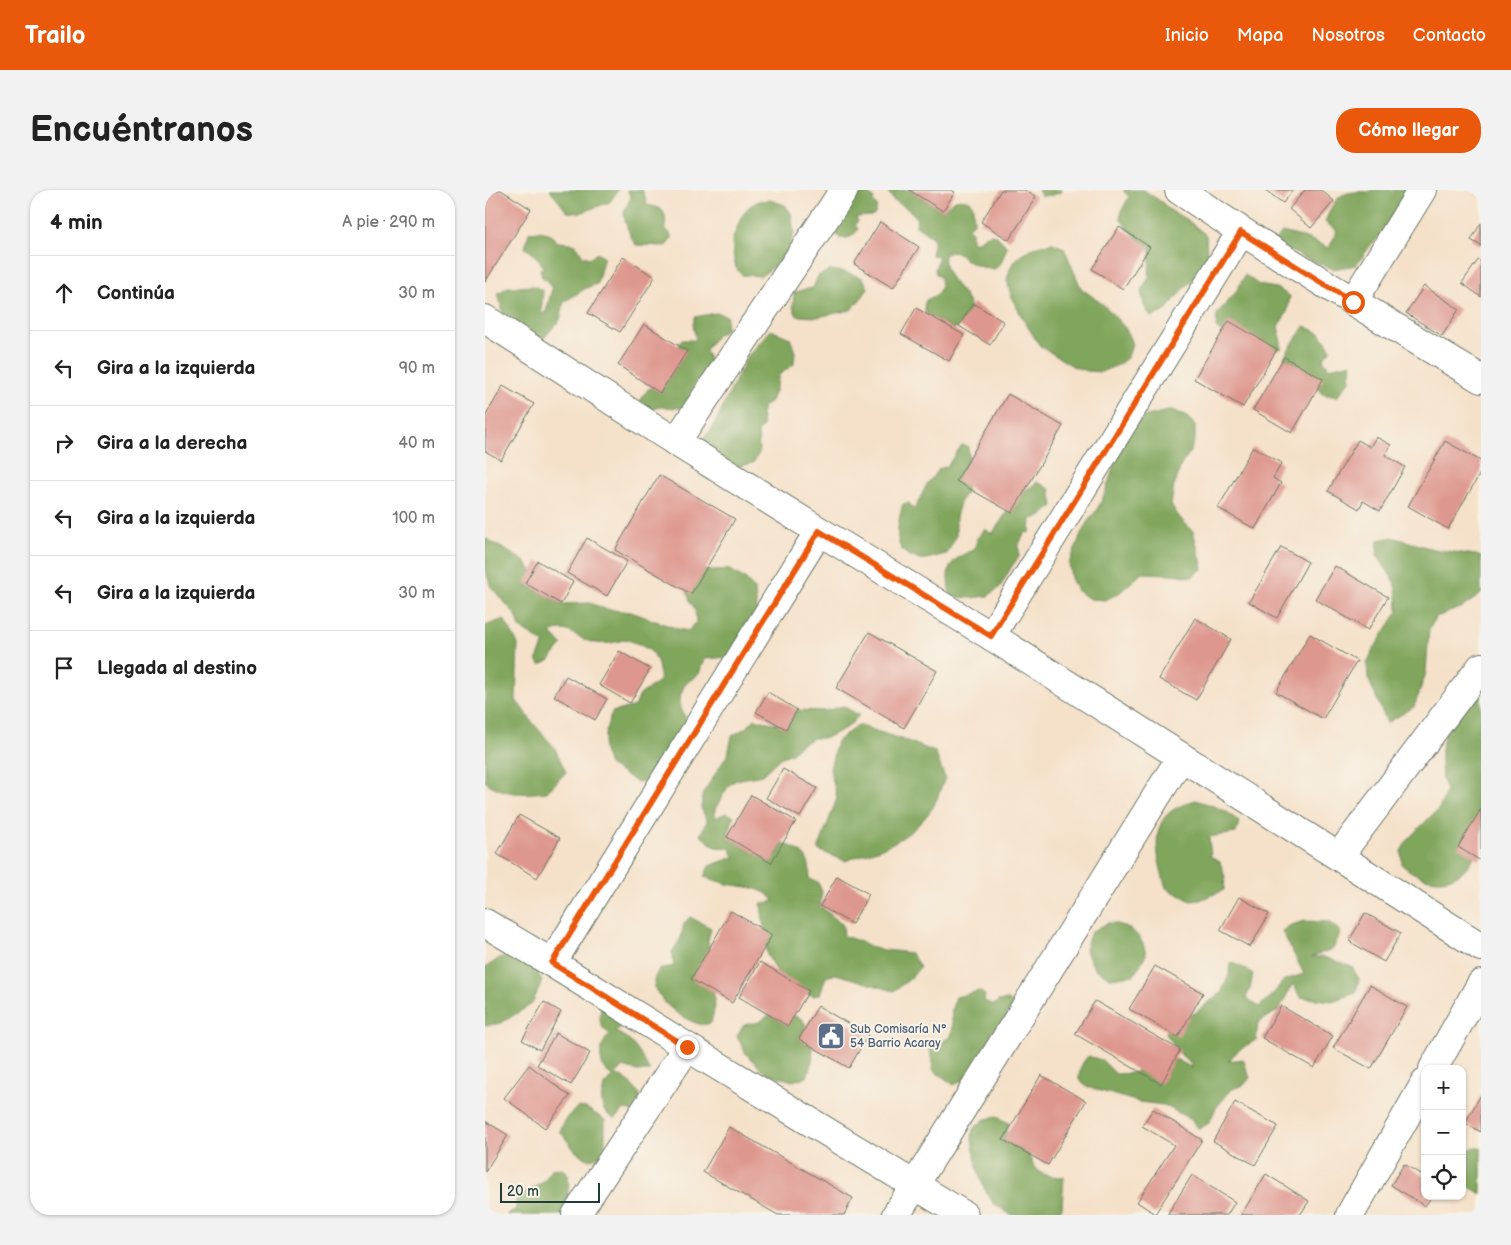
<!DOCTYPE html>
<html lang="es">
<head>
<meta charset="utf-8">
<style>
	:root { --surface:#fff; --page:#f2f2f2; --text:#222; --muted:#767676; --line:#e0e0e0; --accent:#ea580c }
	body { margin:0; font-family:"Balsamiq Sans",sans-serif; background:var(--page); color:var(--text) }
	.controls { position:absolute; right:15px; bottom:15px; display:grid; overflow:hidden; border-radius:10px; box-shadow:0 1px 4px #0004 }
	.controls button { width:45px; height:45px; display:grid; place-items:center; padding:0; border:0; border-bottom:1px solid var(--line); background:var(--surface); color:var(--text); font:25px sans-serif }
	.scale { position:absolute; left:15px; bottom:12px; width:100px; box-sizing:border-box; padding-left:5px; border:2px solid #1f3d34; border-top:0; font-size:14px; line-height:18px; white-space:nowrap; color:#1f3d34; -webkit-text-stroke:4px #f7f3e8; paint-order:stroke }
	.stop { position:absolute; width:15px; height:15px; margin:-11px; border:4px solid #ea580c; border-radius:50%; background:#fff }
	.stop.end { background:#ea580c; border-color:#fff; box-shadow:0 1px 5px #0008 }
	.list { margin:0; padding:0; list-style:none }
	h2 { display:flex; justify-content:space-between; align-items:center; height:65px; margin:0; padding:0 20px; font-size:21px }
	h2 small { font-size:16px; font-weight:400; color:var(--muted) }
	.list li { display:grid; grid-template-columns:32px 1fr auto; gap:15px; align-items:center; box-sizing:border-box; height:75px; padding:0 20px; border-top:1px solid var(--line) }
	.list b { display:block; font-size:19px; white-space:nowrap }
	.list em { font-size:16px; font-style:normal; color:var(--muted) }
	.icon { flex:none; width:28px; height:28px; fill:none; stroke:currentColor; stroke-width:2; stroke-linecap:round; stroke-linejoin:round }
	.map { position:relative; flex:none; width:996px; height:1025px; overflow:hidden; border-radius:20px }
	header { display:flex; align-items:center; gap:30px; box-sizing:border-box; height:70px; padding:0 25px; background:var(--accent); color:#fff }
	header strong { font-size:24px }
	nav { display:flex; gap:28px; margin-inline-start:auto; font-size:18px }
	.intro { display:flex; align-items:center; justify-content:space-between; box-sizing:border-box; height:120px; padding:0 30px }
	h1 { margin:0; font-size:35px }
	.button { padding:12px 22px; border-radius:20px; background:var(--accent); color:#fff; font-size:18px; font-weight:700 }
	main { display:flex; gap:30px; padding:0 30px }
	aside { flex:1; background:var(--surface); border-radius:20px; box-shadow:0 1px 4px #0004 }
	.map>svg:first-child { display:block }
</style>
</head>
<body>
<header>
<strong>Trailo</strong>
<nav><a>Inicio</a><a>Mapa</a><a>Nosotros</a><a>Contacto</a></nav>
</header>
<div class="intro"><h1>Encuéntranos</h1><a class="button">Cómo llegar</a></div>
<main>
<aside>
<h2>4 min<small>A pie · 290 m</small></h2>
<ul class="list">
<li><svg class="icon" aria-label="ahead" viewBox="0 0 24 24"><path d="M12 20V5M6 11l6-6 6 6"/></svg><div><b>Continúa</b></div><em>30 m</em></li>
<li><svg class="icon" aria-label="left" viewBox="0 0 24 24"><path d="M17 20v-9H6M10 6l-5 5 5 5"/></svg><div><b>Gira a la izquierda</b></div><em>90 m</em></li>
<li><svg class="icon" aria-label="right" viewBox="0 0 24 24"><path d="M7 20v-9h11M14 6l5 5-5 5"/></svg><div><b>Gira a la derecha</b></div><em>40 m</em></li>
<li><svg class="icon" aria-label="left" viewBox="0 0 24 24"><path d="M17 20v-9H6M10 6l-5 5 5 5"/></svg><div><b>Gira a la izquierda</b></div><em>100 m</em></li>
<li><svg class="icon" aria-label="left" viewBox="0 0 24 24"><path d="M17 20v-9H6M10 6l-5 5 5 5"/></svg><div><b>Gira a la izquierda</b></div><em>30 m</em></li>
<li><svg class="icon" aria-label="arrive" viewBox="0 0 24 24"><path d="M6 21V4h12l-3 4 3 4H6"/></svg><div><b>Llegada al destino</b></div></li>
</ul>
</aside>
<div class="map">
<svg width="996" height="1025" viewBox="0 0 996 1025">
	<rect width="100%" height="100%" fill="#f7f3e8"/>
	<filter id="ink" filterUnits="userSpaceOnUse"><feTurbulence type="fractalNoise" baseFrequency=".02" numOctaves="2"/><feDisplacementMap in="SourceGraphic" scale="10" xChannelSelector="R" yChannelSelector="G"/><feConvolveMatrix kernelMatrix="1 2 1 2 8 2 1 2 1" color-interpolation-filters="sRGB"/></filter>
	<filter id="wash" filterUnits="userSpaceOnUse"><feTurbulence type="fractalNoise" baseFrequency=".0096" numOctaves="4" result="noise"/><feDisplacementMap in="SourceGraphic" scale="20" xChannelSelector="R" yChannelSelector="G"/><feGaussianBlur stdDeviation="1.12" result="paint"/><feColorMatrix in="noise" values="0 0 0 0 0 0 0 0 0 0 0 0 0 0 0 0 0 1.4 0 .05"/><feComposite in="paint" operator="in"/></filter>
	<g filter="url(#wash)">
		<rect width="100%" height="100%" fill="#f5e1c9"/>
		<!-- forest -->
		<g fill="#80a55b" stroke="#507148">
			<polygon points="65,0 133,0 125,12 95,23 82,22"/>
			<path d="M142,0H157L161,9L162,15C178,18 182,21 180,38L184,42L187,48L181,56L151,55C147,51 138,29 139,24C139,19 144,12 146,8Z"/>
			<path d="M402,0H424L458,21C468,10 470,7 485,11L488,16L489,33L484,36L483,38L487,41V51L490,53C508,41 507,40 522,57L516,73L510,79C501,78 494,77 486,73C475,68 475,56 459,65C458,91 482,99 485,118L474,136L469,139L441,123L439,116L441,110C454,104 456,102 456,88L451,84L450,80L454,66L446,65L449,49L431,36C431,34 432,30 431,27C428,22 415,13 409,11Z"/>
			<polygon points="553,0 576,0 576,2 568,5 556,6"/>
			<path d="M638,0H659L678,13L683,19L701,29L721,45L722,67L717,79L712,88L702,95L679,122L666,127L659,116L656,101L664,87L665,57C653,49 642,41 635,27L638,18L644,7Z"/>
			<path d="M885,0H926L899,41L886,55L871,75L848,79L820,68L787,52L797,42L824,49L844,58L852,41L840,32C851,5 854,1 885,2Z"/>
			<path d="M374,2L383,4L389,8L388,12L392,16L390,24L386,26L371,27L373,31L370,35L373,39C368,47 363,49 355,48L351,45L356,24L366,11L373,9Z"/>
			<polygon points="285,10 300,15 306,23 309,43 304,59 299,69 276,86 257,85 251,78 248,64 247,51 251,40 257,26 265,16 274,11"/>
			<path d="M55,41L63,43L73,52L86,53L93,57L98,66L106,68L112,63L119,66L112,94L101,98L79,112L75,130L58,149L45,153L19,126L13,103L23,97L49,96L58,101L56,123L61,122L67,99L63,91L57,87L55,79L59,78C54,69 49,63 40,58L44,42Z"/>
			<polygon points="568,53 579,58 596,98 620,116 631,128 641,139 647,154 643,167 633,175 616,182 602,181 589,177 555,156 539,131 526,106 522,89 526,76 536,64 552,56"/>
			<polygon points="346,80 359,82 378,88 383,98 378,106 366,120 332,127 312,126 308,117 309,103 317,100 328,98 333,86"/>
			<polygon points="760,85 774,95 791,98 805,106 802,123 793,136 797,158 783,164 746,149 731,138 732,124 750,103"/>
			<polygon points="231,123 242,126 241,139 230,147 221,160 224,169 227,191 197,218 173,217 157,225 150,219 163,199 167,198 175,203 202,161 194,156 194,152 197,150 211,150 208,135 210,127"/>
			<path d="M820,136L836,144L846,159L838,169L844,178L867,173L865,190L852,207L837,204C825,182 820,179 799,167L811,148Z"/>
			<polygon points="286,140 305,148 310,162 309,174 294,185 290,201 286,211 279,216 276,223 278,237 273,241 274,263 268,273 258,275 224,290 207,278 212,255 227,239 262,167"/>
			<polygon points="687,220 700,225 710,235 710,249 705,262 696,275 689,296 686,315 695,328 708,341 718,378 707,387 687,384 657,383 634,403 620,410 605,409 592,401 586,388 584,374 596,344 603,331 612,320 619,305 638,250 657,227"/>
			<path d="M477,255L483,256L484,267L477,282L482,302L475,311L471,327V346L462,364C454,365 443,370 435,369C405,365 412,335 418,314L424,313L429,320L442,294L454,279L462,276Z"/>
			<path d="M552,292L565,299L568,316L557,326L546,329L545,342L540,343L534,354V367L527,376L515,397L503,406L487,408L466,407C459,381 463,369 489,360L493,347L500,339L507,344L532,307Z"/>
			<polygon points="907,347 948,359 991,365 996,367 996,404 978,417 951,427 944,439 941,483 929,517 902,533 883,488 882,474 888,460 913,421 912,405 909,391 892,365 893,350"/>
			<path d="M0,348L39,371L47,381L41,394L76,414L105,413L120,419L146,422L193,439L203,441L211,432L210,419L205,411L200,395L212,379L232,381L244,379L260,389L270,399L272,423L244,467L219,469L214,484L200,494L195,506L196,518L205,538L173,589L152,592L124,575L118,558L121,539L127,522L150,516L155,505L175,490C173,461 167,460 141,449C130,453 118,455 106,452C91,448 82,434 66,443L77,455L64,471L55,475L51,471L59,453L35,438L31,425L6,397L0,380Z"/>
			<path d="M19,429L33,454L31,510L48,533L69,557L81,582L62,602C40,604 18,606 0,591V436Z"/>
			<path d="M996,505V642C994,650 993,658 990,665C974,697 942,696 917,675L916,661L923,649L955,617L961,601L957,588L956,574V558L960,543L985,512Z"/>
			<path d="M358,516L374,525L364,536L341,548H329L316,554L307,563L295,568L277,585L251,590L244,595L230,619V628L241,623L249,626L242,647L286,673L298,653C316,660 328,668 324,689L333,692L337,702L335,716L358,735L359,746L371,750L392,759L426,763L435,777L426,788L409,801L351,784L341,787L335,804L329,806L300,794L282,765L276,714L289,711C280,697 258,697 242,694C234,692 227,689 219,687L224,676L249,667L245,658L230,657L215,645L222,631L216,618L218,603L243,564L247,546L262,537L270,529L292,534L301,539L312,520L340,521Z"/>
			<path d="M373,535L425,552L450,562L460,588C456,597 453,608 448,617C424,652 398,658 360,671L333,660L352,608L345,579L352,551Z"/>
			<path d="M710,610C727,615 741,619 754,632L751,643L724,647L726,667L735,672L740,687L739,700L715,710L706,711L681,698C675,677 665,646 680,627C687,618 700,614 710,610Z"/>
			<path d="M205,727L226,738L223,750L230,816L226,833C222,834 218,835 214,834C198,830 167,808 169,790C170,786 173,782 174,779L189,776L187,762L196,748L199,733Z"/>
			<path d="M820,731L844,732L856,742L848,759L826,767H839L867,777L874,789L871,803L847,811L815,807L808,793L794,820L773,833L771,850L754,860L743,871L758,869L765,888L759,895L747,899L731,918L724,933L714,939L705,929L679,915L654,912L602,897L594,890C594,880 596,874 603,866L617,870L631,884L647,883L684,869L693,870L707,878L706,873L697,866L681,844L683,833L693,830L710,823L736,803L744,785L745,772L762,779L768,784L765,799L761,808L774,817L789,803L799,790L819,784L797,741L806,735Z"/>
			<path d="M623,733C643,733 658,745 661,765L649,785L625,788L609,778L600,759L606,742Z"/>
			<polygon points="16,767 31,769 50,777 57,791 47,814 16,833 0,836 0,778"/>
			<path d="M494,801L500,805L499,811L509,815L513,811L524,810L529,817L490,884L469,895L448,880L445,859L466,846C470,834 465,829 467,818C468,814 470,810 471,807Z"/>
			<path d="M116,814L150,840L137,836L130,842C147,847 157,867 165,881H152L138,877L130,885L139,887L155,904L153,924L139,919L130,929C125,926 119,923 118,917C114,906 119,893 128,886C123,883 118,880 117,874C114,864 117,851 125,844C112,835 115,828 116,814Z"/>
			<polygon points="284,825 303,836 309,826 317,829 321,835 314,849 328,857 327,871 322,887 307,891 279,882 261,864 252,846 259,835 274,832"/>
			<polygon points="93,917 101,918 120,930 120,963 104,970 90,961 75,941 81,928"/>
			<path d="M512,927L524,933L518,950L544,964C549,985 559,986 579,987L577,1018L571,1025H526L508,1013L499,998L493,981L487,950L488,939L500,929Z"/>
			<polygon points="988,958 996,958 996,1004 983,996 978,962"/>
			<path d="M76,978L83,984L84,994L80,1025H22L31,1019V1004C46,1001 61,994 66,979Z"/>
		</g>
		<g id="blocks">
			<!-- building -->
			<g fill="#de978e">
				<polygon points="9,0 16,0 46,19 0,92 0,14"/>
				<polygon points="424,0 466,0 470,2 458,21"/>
				<polygon points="516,0 540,0 551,7 524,50 496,32"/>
				<polygon points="780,0 808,0 798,13"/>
				<polygon points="820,0 836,0 849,11 826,38 804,19"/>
				<polygon points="395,32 434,57 408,98 369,74"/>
				<polygon points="996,33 996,56 986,50"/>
				<polygon points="634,37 665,57 638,99 607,79"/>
				<polygon points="138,67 170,87 135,142 103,123"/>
				<polygon points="993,70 996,72 996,107 977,93"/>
				<polygon points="939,96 974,119 957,146 921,123"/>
				<polygon points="488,113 519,132 505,155 474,136"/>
				<polygon points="431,118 479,145 464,171 416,144"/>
				<polygon points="744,131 792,159 758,217 709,189"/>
				<polygon points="159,134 202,161 175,203 133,175"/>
				<polygon points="799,167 838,189 807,243 768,220"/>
				<polygon points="18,196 49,214 16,270 0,261 0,227"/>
				<polygon points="523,204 578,236 527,323 471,291"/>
				<polygon points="891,247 906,255 900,265 920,277 895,321 878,311 874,319 843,301 873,250 885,257"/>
				<polygon points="960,251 996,271 996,282 963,339 923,316"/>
				<polygon points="768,257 797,273 788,288 796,293 770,339 733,318"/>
				<polygon points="174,285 250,329 206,404 130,360"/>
				<polygon points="102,348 142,371 122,406 82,383"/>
				<polygon points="796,357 823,372 792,428 764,412"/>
				<polygon points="53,371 88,392 76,414 40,393"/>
				<polygon points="850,376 903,407 883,440 830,409"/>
				<polygon points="710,428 746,449 711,510 674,489"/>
				<polygon points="384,442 452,481 419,538 351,498"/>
				<polygon points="825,444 872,471 838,529 791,502"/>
				<polygon points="134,461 165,479 145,513 114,495"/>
				<polygon points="81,486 122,509 110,530 69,506"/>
				<polygon points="283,502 312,520 301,539 271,522"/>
				<polygon points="298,579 332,598 315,627 281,608"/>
				<polygon points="266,605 311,631 286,673 242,647"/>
				<polygon points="996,619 996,671 973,657"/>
				<polygon points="34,625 75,648 52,688 12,664"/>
				<polygon points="352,686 384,704 367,734 335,716"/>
				<polygon points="754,707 784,724 765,757 735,740"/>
				<polygon points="246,721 287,745 247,813 206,789"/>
				<polygon points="880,723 916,743 899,772 864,751"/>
				<polygon points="275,772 324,801 303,836 254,807"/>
				<polygon points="670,776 718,803 693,847 644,819"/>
				<polygon points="885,795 922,817 886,879 848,858"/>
				<polygon points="610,811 695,860 676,894 590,844"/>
				<polygon points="59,812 76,822 55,860 37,850"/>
				<polygon points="333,816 383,845 364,878 314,849"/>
				<polygon points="796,816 848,846 829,878 777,848"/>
				<polygon points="71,843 105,863 86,895 52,875"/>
				<polygon points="44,875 85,906 60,938 19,908"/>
				<polygon points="556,885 601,911 563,975 518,950"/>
				<polygon points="996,905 996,942 980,933"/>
				<polygon points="750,912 793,936 770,975 728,951"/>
				<polygon points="668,919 717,950 670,1024 652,1012 689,955 657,936"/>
				<polygon points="0,931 23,945 0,982"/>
				<polygon points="244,937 368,1008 359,1025 293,1025 218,982"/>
				<polygon points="919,974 940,987 940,1006 947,1006 940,1016 906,995"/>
				<polygon points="781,984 824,1011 815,1025 756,1025"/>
				<polygon points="707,985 750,1012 742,1025 682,1025"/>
			</g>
		</g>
	</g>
	<g filter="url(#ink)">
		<use href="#blocks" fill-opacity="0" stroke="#6a7668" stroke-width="1"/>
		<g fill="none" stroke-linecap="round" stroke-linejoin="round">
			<!-- minor casing -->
			<g stroke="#6a7668" stroke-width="30">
				<g id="minor">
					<path d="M694,0C793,66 894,128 996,189"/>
					<polyline points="868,112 937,0"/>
					<polyline points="0,129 191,252 334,341 506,446 996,757"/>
					<polyline points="191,252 359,0"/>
					<polyline points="506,446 756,42"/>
					<polyline points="854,666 996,477"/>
					<polyline points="0,733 67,773 202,857 479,1025"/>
					<polyline points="67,773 334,341"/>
					<polyline points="948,879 996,794"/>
					<polyline points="91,1025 202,857"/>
					<polyline points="411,1025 696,567"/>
					<polyline points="865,1025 940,893"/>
				</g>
			</g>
			<!-- minor -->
			<use href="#minor" stroke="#fff" stroke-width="28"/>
		</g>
	</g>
	<g fill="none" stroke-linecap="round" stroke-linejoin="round" filter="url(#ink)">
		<!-- route -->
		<polyline stroke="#ea580c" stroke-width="6" points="202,857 67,773 334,341 506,446 756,42 868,112"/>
	</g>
	<!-- icons -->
	<defs>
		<g id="civic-square" transform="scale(1.4375)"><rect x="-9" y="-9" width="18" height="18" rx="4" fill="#5c6f8a" stroke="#f7f3e8"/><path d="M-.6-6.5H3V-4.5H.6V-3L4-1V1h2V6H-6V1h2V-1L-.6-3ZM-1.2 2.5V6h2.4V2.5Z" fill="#fff"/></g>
	</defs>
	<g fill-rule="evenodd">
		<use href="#civic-square" x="346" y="846"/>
	</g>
	<g text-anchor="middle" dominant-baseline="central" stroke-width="4" stroke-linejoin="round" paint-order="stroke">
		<!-- service labels -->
		<g font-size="12" fill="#4e5e75" stroke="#f7f3e8" text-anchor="start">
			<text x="365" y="839">Sub Comisaría N°<tspan x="365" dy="14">54 Barrio Acaray</tspan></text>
		</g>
	</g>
</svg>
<div class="controls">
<button>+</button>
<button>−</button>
<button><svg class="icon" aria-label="locate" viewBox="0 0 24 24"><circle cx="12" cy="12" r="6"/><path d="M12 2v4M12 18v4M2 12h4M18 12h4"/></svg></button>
</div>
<div class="scale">20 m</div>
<div class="stop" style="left:868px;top:112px"></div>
<div class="stop end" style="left:202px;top:857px"></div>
</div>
</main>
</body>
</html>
